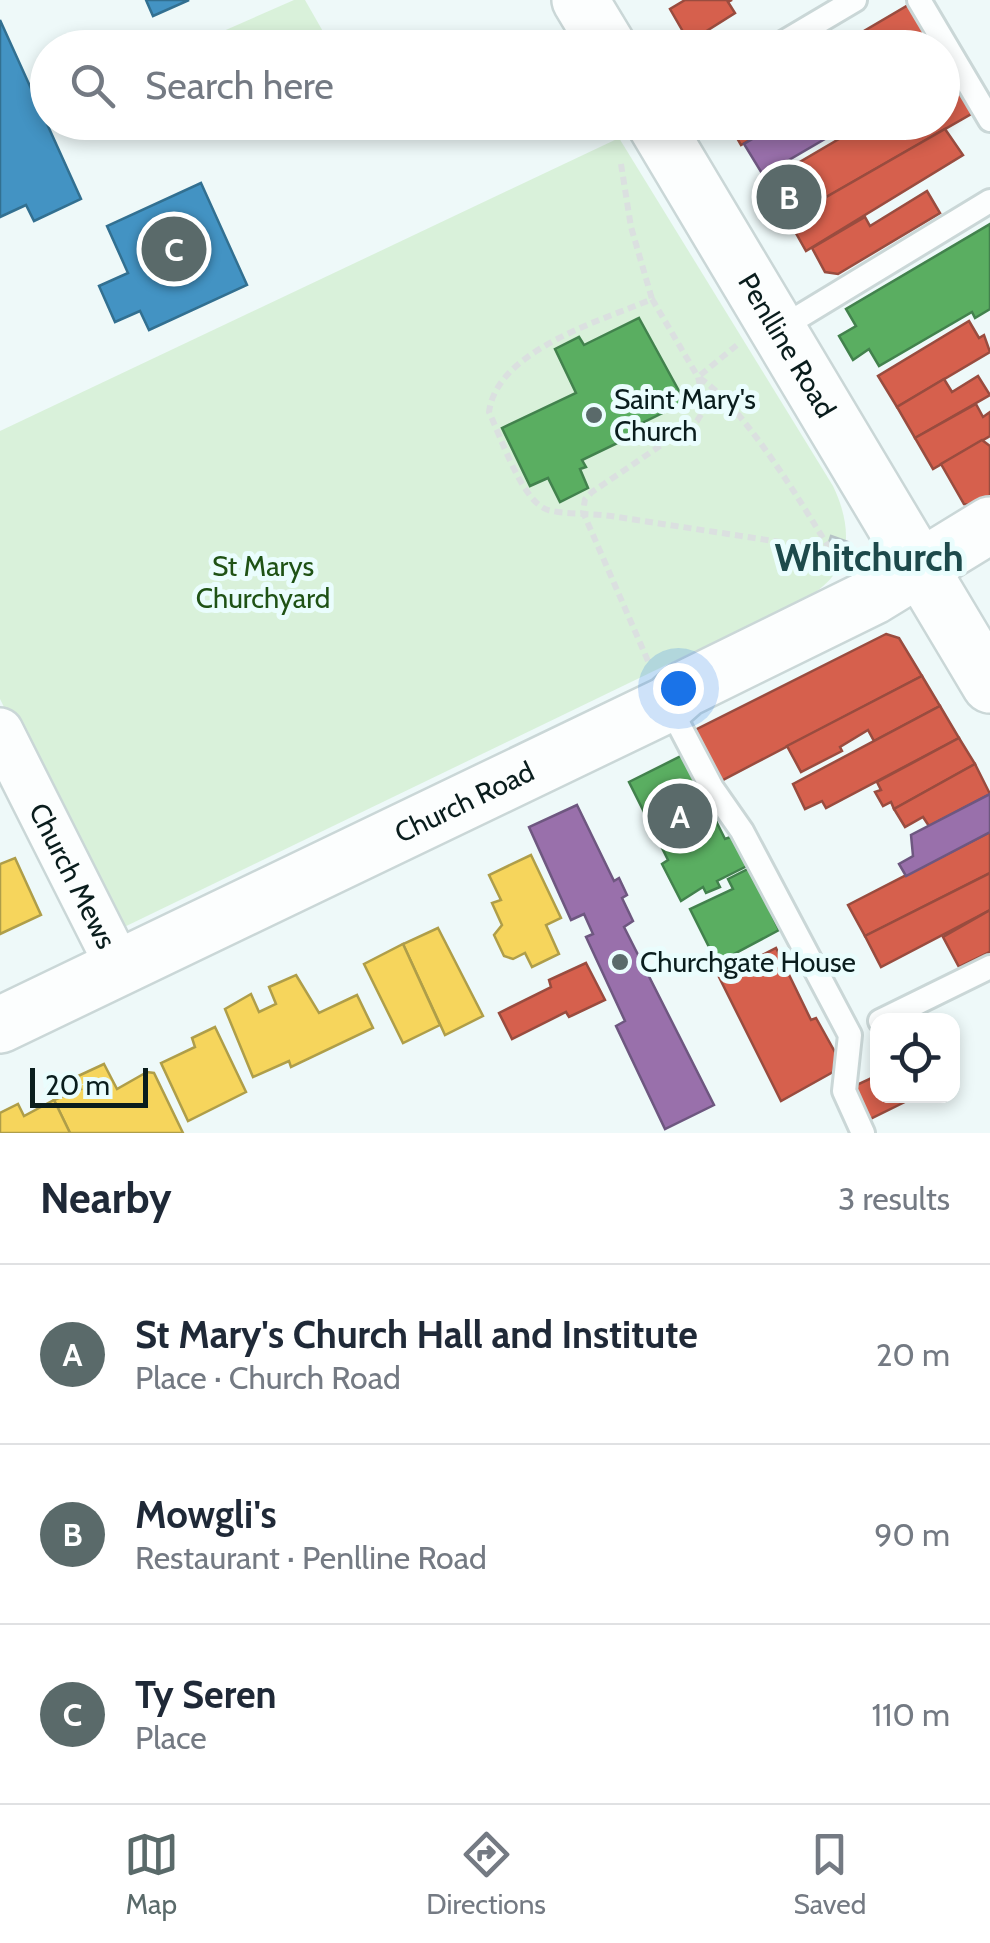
<!DOCTYPE html>
<html lang="en">
<head>
<meta charset="utf-8">
<style>
	:root { --surface:#fff; --page:#f2f2f3; --text:#1f2937; --muted:#747a83; --line:#e0e1e3; --accent:#5a6a6a }
	body { margin:0; font-family:Cabin,sans-serif; background:var(--page); color:var(--text) }
	.controls { position:absolute; right:30px; bottom:30px; display:grid; overflow:hidden; border-radius:20px; box-shadow:0 5px 15px #0003 }
	.controls button { width:90px; height:90px; display:grid; place-items:center; padding:0; border:0; border-bottom:2px solid var(--line); background:var(--surface); color:var(--text); font:50px sans-serif }
	.scale { position:absolute; left:30px; bottom:25px; width:118px; box-sizing:border-box; padding-left:10px; border:5px solid #0a1d1d; border-top:0; font-size:28px; line-height:35px; white-space:nowrap; color:#0a1d1d; -webkit-text-stroke:8px #eafdfd; paint-order:stroke }
	.you { position:absolute; left:678px; top:688px; width:35px; height:35px; margin:-25px; border:8px solid #fff; border-radius:50%; background:#1a73e8; box-shadow:0 0 0 15px #1a73e833 }
	.badge { display:grid; place-items:center; width:65px; height:65px; border-radius:50%; background:var(--accent); color:#fff; font-size:32px; font-weight:700 }
	.pin { position:absolute; translate:-50% -50%; border:5px solid #fff; box-shadow:0 2px 10px #0006 }
	.list { margin:0; padding:0; list-style:none }
	h2 { display:flex; justify-content:space-between; align-items:center; height:130px; margin:0; padding:0 40px; font-size:42px }
	h2 small { font-size:32px; font-weight:400; color:var(--muted) }
	.list li { display:grid; grid-template-columns:65px 1fr auto; gap:30px; align-items:center; box-sizing:border-box; height:180px; padding:0 40px; border-top:2px solid var(--line) }
	.list b { display:block; font-size:38px; white-space:nowrap }
	.list p { margin:0; font-size:32px; white-space:nowrap; color:var(--muted) }
	.list em { font-size:32px; font-style:normal; color:var(--muted) }
	.icon { flex:none; width:55px; height:55px; fill:none; stroke:currentColor; stroke-width:2; stroke-linecap:round; stroke-linejoin:round }
	.map { position:relative; flex:none; width:990px; height:1133px; overflow:hidden }
	.search { position:absolute; background:var(--surface); box-shadow:0 5px 15px #0003; left:30px; right:30px; top:30px; height:110px; display:flex; align-items:center; gap:25px; box-sizing:border-box; padding:0 35px; border-radius:55px; color:var(--muted); font-size:38px }
	.sheet { height:670px; background:var(--surface) }
	nav { display:flex; justify-content:space-around; align-items:center; box-sizing:border-box; height:140px; border-top:2px solid var(--line); background:var(--surface); font-size:28px; color:var(--muted) }
	nav a { display:grid; justify-items:center; gap:5px }
	nav .on { color:var(--accent) }
	.map>svg:first-child { display:block }
</style>
</head>
<body>
<div class="map">
<svg width="990" height="1133" viewBox="0 0 990 1133">
	<rect width="100%" height="100%" fill="#eef9f9"/>
	<!-- green -->
	<g fill="#d9f1da">
		<polygon points="294,0 305,0 329,42 317,48 187,47"/>
		<path d="M619,138L833,486C853,528 853,569 811,595L116,931L0,699V431Z"/>
	</g>
	<!-- homes -->
	<g fill="#f6d55c" stroke="#af9e49" stroke-width="2.5">
		<polygon points="531,855 561,918 546,925 559,954 532,967 525,953 513,959 504,956 494,935 502,925 492,903 501,900 489,875"/>
		<polygon points="15,858 41,915 0,934 0,864"/>
		<polygon points="438,928 483,1016 445,1035 403,944"/>
		<polygon points="403,944 440,1025 403,1043 364,964"/>
		<polygon points="296,975 319,1013 357,995 373,1028 291,1067 289,1061 253,1077 225,1009 251,994 259,1012 276,1004 269,987"/>
		<polygon points="215,1027 246,1092 188,1121 161,1063 195,1047 192,1038"/>
		<polygon points="104,1064 117,1089 147,1072 154,1073 183,1133 70,1133 54,1100 81,1089 76,1077"/>
		<polygon points="54,1100 70,1133 0,1133 0,1113 18,1104 24,1116"/>
	</g>
	<!-- shops -->
	<g fill="#d6604d" stroke="#994c3f" stroke-width="2.5">
		<polygon points="685,0 732,0 728,2 735,13 689,42 670,9"/>
		<polygon points="910,4 930,36 910,48 835,48"/>
		<polygon points="950,74 973,113 788,219 769,186 796,171 793,166 868,122 942,122 942,78"/>
		<polygon points="728,122 781,122 741,145"/>
		<polygon points="945,129 963,155 806,251 788,219"/>
		<polygon points="927,191 940,213 838,274 825,272 812,248 865,217 870,226"/>
		<polygon points="969,321 979,338 984,335 990,352 897,407 878,376"/>
		<polygon points="978,376 990,395 915,438 897,407 944,379 952,392"/>
		<polygon points="976,404 983,417 990,412 990,436 933,469 915,438"/>
		<polygon points="982,440 990,446 990,497 975,506 964,504 941,464"/>
		<polygon points="886,634 899,638 922,676 719,782 689,733"/>
		<polygon points="922,676 940,706 874,741 868,730 840,747 842,751 801,772 787,746"/>
		<polygon points="940,706 959,738 826,808 822,801 805,809 793,784"/>
		<polygon points="959,738 975,764 894,809 891,802 883,806 875,792 881,790 877,782"/>
		<polygon points="975,764 990,794 929,826 923,817 905,827 894,809"/>
		<polygon points="990,832 990,873 865,936 848,905"/>
		<polygon points="990,873 990,910 881,967 865,936"/>
		<polygon points="990,910 990,952 959,967 943,937"/>
		<polygon points="776,948 811,1020 816,1018 836,1054 833,1072 781,1101 719,977"/>
		<polygon points="586,963 605,1000 569,1017 566,1012 512,1039 499,1013 551,987 549,980"/>
		<polygon points="878,1075 878,1096 917,1096 866,1121 850,1088"/>
	</g>
	<!-- offices -->
	<g fill="#9970ab" stroke="#6e5780" stroke-width="2.5">
		<polygon points="781,122 854,122 763,175 744,144"/>
		<polygon points="990,794 990,832 906,876 899,864 913,856 911,835"/>
		<polygon points="577,805 614,881 619,878 627,895 622,898 633,921 624,927 714,1105 665,1129 616,1026 625,1021 586,937 593,934 584,914 571,920 529,827"/>
	</g>
	<!-- schools -->
	<g fill="#4393c3" stroke="#327091" stroke-width="2.5">
		<polygon points="146,0 189,0 153,16"/>
		<polygon points="0,20 81,199 34,221 26,205 0,217"/>
		<polygon points="201,183 247,285 149,330 140,311 115,322 99,286 128,273 107,226"/>
	</g>
	<!-- public -->
	<g fill="#5aae61" stroke="#42824d" stroke-width="2.5">
		<polygon points="990,224 990,309 975,318 972,312 879,366 869,349 853,360 839,336 856,326 846,309"/>
		<polygon points="639,318 685,402 630,429 632,436 582,460 586,467 580,469 588,488 560,502 548,478 530,486 502,428 576,393 555,349 579,337 584,345"/>
		<polygon points="683,755 725,839 733,836 749,865 717,881 720,887 706,893 703,887 681,901 662,864 668,860 629,782"/>
		<polygon points="750,868 779,930 717,963 690,909 733,889 728,879"/>
	</g>
	<!-- building -->
	<polygon fill="#d1e4ea" stroke="#b6c3c6" stroke-width="2.5" points="831,536 848,542 842,560 825,555"/>
	<g fill="none" stroke-linecap="round" stroke-linejoin="round">
		<!-- service casing -->
		<g stroke="#cad7d7" stroke-width="28">
			<g id="service">
				<polyline points="919,0 990,120"/>
				<polyline points="774,48 855,0"/>
				<polyline points="779,329 990,201"/>
				<polyline points="668,704 712,788 742,831 850,1035 844,1091 863,1133"/>
				<polyline points="880,1021 990,967"/>
			</g>
		</g>
		<!-- minor casing -->
		<g stroke="#cad7d7" stroke-width="50">
			<g id="minor">
				<path id="s1" d="M0,731L119,967"/>
			</g>
		</g>
		<!-- tertiary casing -->
		<g stroke="#cad7d7" stroke-width="60">
			<g id="tertiary">
				<polyline points="580,0 609,48"/>
				<path id="s2" d="M654,122L990,685"/>
				<path id="s3" d="M0,1025L668,704L685,689L874,596L990,525"/>
			</g>
		</g>
		<!-- path -->
		<g stroke="#dbe0e0" stroke-width="6" stroke-dasharray="8 5" stroke-linecap="butt">
			<polyline points="621,164 631,227 652,299"/>
			<path d="M648,661L583,512L585,499L592,492L697,421L705,408L698,377L652,299C601,321 497,350 489,412C501,437 522,502 548,510C567,515 591,513 611,516L819,548L828,546C800,501 742,404 698,377L737,345"/>
		</g>
		<!-- service -->
		<use href="#service" stroke="#fcfefe" stroke-width="22"/>
		<!-- minor -->
		<use href="#minor" stroke="#fcfefe" stroke-width="45"/>
		<!-- tertiary -->
		<use href="#tertiary" stroke="#fcfefe" stroke-width="55"/>
	</g>
	<!-- markers -->
	<g fill="#5a6a6a" stroke="#eafdfd" stroke-width="4">
		<circle cx="594" cy="415" r="10"/>
		<circle cx="620" cy="962" r="10"/>
	</g>
	<g text-anchor="middle" dominant-baseline="central" stroke-width="10" stroke-linejoin="round" paint-order="stroke">
		<!-- street labels -->
		<g font-size="28" fill="#0a1d1d" stroke="#eafdfd">
			<text stroke="none"><textPath href="#s2" startOffset="260">Penlline Road</textPath></text>
			<text stroke="none"><textPath href="#s3" startOffset="515">Church Road</textPath></text>
			<text stroke="none"><textPath href="#s1" startOffset="162">Church Mews</textPath></text>
		</g>
		<!-- poi labels -->
		<g font-size="28" fill="#0a1d1d" stroke="#eafdfd" text-anchor="start">
			<text x="614" y="399">Saint Mary's<tspan x="614" dy="32">Church</tspan></text>
			<text x="640" y="962">Churchgate House</text>
		</g>
		<!-- park labels -->
		<g font-size="28" fill="#1f5215" stroke="#eafdfd">
			<text x="263" y="566">St Marys<tspan x="263" dy="32">Churchyard</tspan></text>
		</g>
		<!-- district labels -->
		<g font-size="38" font-weight="bold" fill="#1d4a4b" stroke="#eafdfd">
			<text x="869" y="557">Whitchurch</text>
		</g>
	</g>
</svg>
<div class="controls">
<button><svg class="icon" aria-label="locate" viewBox="0 0 24 24"><circle cx="12" cy="12" r="6"/><path d="M12 2v4M12 18v4M2 12h4M18 12h4"/></svg></button>
</div>
<div class="scale">20 m</div>
<div class="you"></div>
<div class="pin badge" style="left:680px;top:816px">A</div>
<div class="pin badge" style="left:789px;top:197px">B</div>
<div class="pin badge" style="left:174px;top:249px">C</div>
<div class="search"><svg class="icon" aria-label="search" viewBox="0 0 24 24"><circle cx="10" cy="10" r="6"/><path d="M15 15l6 6"/></svg>Search here</div>
</div>
<section class="sheet">
<h2>Nearby<small>3 results</small></h2>
<ul class="list">
<li><span class="badge">A</span><div><b>St Mary's Church Hall and Institute</b><p>Place · Church Road</p></div><em>20 m</em></li>
<li><span class="badge">B</span><div><b>Mowgli's</b><p>Restaurant · Penlline Road</p></div><em>90 m</em></li>
<li><span class="badge">C</span><div><b>Ty Seren</b><p>Place</p></div><em>110 m</em></li>
</ul>
</section>
<nav>
<a class="on"><svg class="icon" aria-label="map" viewBox="0 0 24 24"><path d="M3 6l6-2 6 2 6-2v14l-6 2-6-2-6 2zM9 4v14M15 6v14"/></svg>Map</a>
<a><svg class="icon" aria-label="directions" viewBox="0 0 24 24"><path d="M12 3l9 9-9 9-9-9zM9 14v-3h6M13 9l2 2-2 2"/></svg>Directions</a>
<a><svg class="icon" aria-label="saved" viewBox="0 0 24 24"><path d="M7 4h10v16l-5-4-5 4z"/></svg>Saved</a>
</nav>
</body>
</html>
